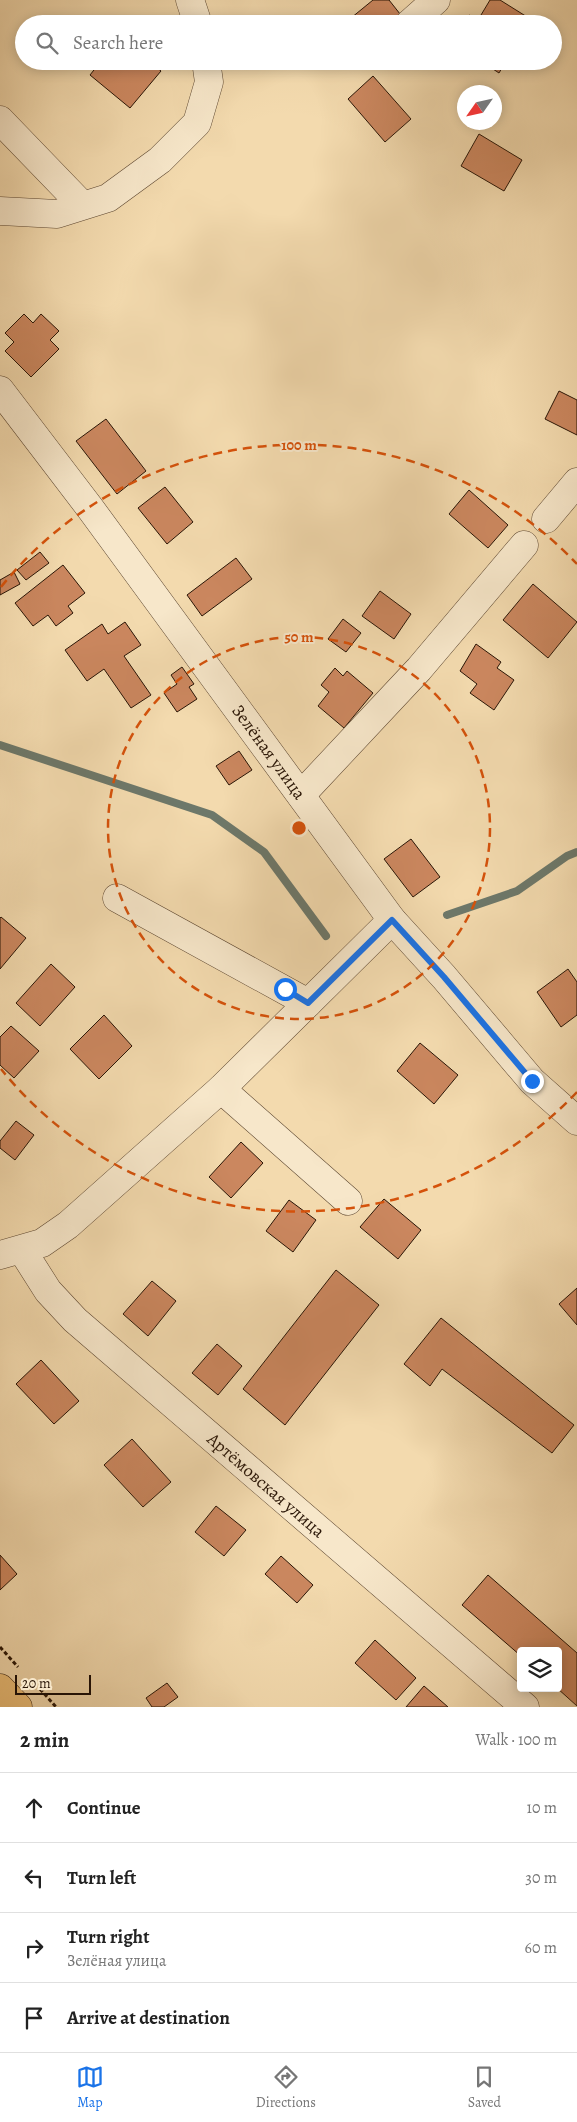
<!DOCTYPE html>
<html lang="en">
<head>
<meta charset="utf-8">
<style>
	:root { --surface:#fff; --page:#f6f6f6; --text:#222; --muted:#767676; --line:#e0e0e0; --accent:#1a73e8 }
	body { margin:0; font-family:Alegreya,serif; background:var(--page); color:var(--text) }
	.controls { position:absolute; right:15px; bottom:15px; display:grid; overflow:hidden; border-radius:5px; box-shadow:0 2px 12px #0003 }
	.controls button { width:45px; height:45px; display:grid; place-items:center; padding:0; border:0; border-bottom:1px solid var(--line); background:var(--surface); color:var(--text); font:25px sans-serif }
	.compass { position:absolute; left:457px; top:85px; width:45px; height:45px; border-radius:50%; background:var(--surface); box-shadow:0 2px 12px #0003; rotate:236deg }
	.scale { position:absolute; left:15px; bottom:12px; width:76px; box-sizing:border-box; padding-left:5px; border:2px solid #291506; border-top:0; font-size:14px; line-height:18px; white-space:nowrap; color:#291506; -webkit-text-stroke:4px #f7e7ca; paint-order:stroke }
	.stop { position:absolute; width:15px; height:15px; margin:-11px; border:4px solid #1a73e8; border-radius:50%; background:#fff }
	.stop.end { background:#1a73e8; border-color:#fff; box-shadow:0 1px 5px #0008 }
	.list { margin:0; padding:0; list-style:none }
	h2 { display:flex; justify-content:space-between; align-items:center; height:65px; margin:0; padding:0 20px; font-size:21px }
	h2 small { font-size:16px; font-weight:400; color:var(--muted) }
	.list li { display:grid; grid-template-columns:32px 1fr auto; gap:15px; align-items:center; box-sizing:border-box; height:70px; padding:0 20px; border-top:1px solid var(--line) }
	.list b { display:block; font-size:19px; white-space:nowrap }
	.list p { margin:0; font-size:16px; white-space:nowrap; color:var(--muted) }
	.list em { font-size:16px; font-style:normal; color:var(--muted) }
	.icon { flex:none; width:28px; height:28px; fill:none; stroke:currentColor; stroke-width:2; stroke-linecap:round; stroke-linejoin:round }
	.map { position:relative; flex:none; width:577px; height:1707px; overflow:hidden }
	.search { position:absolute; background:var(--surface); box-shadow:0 2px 12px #0003; left:15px; right:15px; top:15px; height:55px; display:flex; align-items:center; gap:12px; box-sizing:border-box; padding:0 18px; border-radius:28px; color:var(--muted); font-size:19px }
	.sheet { height:345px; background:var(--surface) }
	nav { display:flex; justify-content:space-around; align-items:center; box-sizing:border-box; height:70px; border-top:1px solid var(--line); background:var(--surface); font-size:14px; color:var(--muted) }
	nav a { display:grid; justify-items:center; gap:2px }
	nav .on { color:var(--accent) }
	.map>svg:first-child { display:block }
</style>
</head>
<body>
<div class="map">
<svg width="577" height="1707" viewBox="0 0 577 1707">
	<rect width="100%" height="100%" fill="#f3daae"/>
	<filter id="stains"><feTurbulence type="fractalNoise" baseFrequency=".004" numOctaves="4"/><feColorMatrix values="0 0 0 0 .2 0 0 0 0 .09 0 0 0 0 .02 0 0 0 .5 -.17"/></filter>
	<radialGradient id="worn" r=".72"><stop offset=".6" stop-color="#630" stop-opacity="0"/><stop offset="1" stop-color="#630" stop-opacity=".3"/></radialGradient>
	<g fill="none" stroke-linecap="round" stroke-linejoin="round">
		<!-- stream -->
		<g stroke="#6d786a" stroke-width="8">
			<polyline points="0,745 212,815 264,852 326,936"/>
			<polyline points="447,915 517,891 567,856 577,852"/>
		</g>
	</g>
	<!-- building -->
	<g fill="#cb875f" stroke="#291506">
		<polygon points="373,0 389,0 404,19 398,24 356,24 351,18"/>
		<polygon points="490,0 500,0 532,20 529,24 463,24 469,15 478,20"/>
		<polygon points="43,17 52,24 37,24"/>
		<polygon points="46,61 61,61 55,69"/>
		<polygon points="101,61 149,61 161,71 130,108 90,75"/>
		<polygon points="481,61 506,61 499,73"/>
		<polygon points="373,76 411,119 385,142 348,99"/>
		<polygon points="479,134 522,160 504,191 461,166"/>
		<polygon points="24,314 33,323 41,314 59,331 50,340 59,349 31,377 5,351 14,342 5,333"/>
		<polygon points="559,391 577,400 577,435 545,419"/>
		<polygon points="106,419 146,471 117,494 76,441"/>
		<polygon points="165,487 193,522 167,544 138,508"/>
		<polygon points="469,490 508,525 488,548 449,514"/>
		<polygon points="40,552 49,563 26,580 17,570"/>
		<polygon points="236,558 252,579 202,616 187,595"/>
		<polygon points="63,565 85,593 68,606 73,613 56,626 48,615 33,626 15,603"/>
		<polygon points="14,572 20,584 0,595 0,580"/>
		<polygon points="533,584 577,622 548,658 503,620"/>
		<polygon points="380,591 411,614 394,639 362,616"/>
		<polygon points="343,619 361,633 346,652 328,639"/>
		<polygon points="125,622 141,645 124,656 151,695 131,708 104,669 87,681 65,650 102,624 108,634"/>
		<polygon points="476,644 501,662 497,668 514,680 494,710 470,693 477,684 460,671"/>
		<polygon points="182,667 194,684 189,687 197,699 177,712 164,693 177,684 171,675"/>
		<polygon points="335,668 343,676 347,671 373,693 344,728 318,706 329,692 321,685"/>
		<polygon points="239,751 252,770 229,785 216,766"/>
		<polygon points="411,839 440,877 413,897 384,859"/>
		<polygon points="1,917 26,938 0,969 0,918"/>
		<polygon points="51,964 75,987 40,1026 16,1003"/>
		<polygon points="568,969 577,982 577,1015 561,1027 537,992"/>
		<polygon points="104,1015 132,1046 99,1079 70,1049"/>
		<polygon points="11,1026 39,1051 14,1078 0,1065 0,1037"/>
		<polygon points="420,1043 458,1075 434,1104 397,1071"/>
		<polygon points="16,1121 34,1135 15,1160 0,1148 0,1141"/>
		<polygon points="241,1142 263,1163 231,1198 209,1177"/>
		<polygon points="384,1199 421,1230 398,1259 360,1227"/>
		<polygon points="289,1200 316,1220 293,1252 266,1231"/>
		<polygon points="336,1270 379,1305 285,1425 243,1389"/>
		<polygon points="152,1281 176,1301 148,1336 123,1314"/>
		<polygon points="577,1288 577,1325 559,1304"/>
		<polygon points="441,1318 574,1425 552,1453 442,1369 430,1386 404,1364"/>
		<polygon points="217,1344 242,1366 218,1395 192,1373"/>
		<polygon points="41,1360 79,1401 54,1424 16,1384"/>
		<polygon points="132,1439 171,1482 143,1507 104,1465"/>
		<polygon points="216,1506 246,1530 224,1556 195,1532"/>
		<polygon points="0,1555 17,1574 0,1590"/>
		<polygon points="281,1556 313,1585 297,1603 265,1574"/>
		<polygon points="488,1575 577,1653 577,1706 557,1688 558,1651 521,1651 521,1656 462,1605"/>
		<polygon points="375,1640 416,1678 396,1700 355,1663"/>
		<polygon points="167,1683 178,1697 164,1707 152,1707 146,1698"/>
		<polygon points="424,1686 448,1707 406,1707"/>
	</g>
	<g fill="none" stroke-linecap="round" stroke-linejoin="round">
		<!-- minor casing -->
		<g stroke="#5c4630" stroke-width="29">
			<g id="minor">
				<polyline points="190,0 198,24"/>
				<polyline points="409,24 436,0"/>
				<polyline points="0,120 82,205"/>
				<polyline points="0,211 57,214 108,198 160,160 197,123 209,82 206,61"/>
				<polyline points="0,390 90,508 392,920 444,977 532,1081 577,1121"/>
				<polyline points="546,519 577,482"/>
				<polyline points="301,795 419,669 524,545"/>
				<polyline points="117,898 308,1003"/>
				<polyline points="221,1089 348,1201"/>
				<polyline points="22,1250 48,1291 75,1320 525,1707"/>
				<polyline points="0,1255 42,1243 68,1225 221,1089 392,920"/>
			</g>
		</g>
		<!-- major casing -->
		<g stroke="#291506" stroke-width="29">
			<polyline id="major" points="0,1688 18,1707"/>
		</g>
		<!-- path -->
		<g stroke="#291506" stroke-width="3" stroke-dasharray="4 2.5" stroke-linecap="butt">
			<polyline points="0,1647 18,1667"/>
			<polyline points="40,1689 56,1707"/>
		</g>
		<!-- minor -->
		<use href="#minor" stroke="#f7e7ca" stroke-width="28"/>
		<!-- major -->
		<use href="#major" stroke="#eabd77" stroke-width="28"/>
	</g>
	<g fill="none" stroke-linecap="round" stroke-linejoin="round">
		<!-- route -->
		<polyline stroke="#1a73e8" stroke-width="6" points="285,989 308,1003 392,920 444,977 532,1081"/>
	</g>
	<!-- distance rings -->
	<g fill="none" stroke="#d5520b" stroke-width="2.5" stroke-dasharray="9 6">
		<circle cx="299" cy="828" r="191"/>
		<path d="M577 1092A383 383 0 0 1 1 1069M1 587A383 383 0 0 1 577 564"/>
	</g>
	<g text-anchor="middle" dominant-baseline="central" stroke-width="4" stroke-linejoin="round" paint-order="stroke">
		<!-- street labels -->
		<g font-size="18" fill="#291506" stroke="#f7e7ca">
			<text transform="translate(269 752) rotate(54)">Зелёная улица</text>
			<text transform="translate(266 1485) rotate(41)">Артёмовская улица</text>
		</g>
	</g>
	<circle cx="299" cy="828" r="8" fill="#d5520b" stroke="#f7e7ca" stroke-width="2.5"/>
	<g font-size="15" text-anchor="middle" font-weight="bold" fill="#d5520b" stroke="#f7e7ca" stroke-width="4" stroke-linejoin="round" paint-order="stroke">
		<text x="299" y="450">100 m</text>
		<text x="299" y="642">50 m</text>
	</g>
	<rect width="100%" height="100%" filter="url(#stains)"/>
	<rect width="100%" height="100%" fill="url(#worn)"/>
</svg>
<div class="controls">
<button><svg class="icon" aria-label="layers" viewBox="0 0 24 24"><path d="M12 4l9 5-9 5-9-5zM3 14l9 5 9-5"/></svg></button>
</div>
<svg class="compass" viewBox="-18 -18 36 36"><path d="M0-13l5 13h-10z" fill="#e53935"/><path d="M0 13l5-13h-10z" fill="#767676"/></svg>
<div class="scale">20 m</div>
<div class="stop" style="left:285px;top:989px"></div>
<div class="stop end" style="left:532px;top:1081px"></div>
<div class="search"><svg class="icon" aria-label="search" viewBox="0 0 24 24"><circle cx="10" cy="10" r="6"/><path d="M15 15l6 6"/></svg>Search here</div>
</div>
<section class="sheet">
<h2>2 min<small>Walk · 100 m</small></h2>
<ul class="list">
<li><svg class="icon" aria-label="ahead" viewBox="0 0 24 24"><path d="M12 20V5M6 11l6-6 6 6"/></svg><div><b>Continue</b></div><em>10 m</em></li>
<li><svg class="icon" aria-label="left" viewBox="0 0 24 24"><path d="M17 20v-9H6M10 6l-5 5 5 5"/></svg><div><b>Turn left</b></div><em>30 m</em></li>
<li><svg class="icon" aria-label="right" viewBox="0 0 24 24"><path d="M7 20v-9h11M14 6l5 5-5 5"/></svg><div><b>Turn right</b><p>Зелёная улица</p></div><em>60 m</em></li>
<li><svg class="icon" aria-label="arrive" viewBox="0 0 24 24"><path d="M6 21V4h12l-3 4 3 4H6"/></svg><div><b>Arrive at destination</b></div></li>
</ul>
</section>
<nav>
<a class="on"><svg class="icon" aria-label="map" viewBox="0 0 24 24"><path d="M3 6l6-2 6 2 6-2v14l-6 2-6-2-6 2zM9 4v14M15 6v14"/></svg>Map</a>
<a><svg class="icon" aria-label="directions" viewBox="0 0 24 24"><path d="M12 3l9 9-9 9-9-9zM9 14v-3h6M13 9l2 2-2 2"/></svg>Directions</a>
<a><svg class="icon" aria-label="saved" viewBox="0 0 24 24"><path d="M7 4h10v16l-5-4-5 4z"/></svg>Saved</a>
</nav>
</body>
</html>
